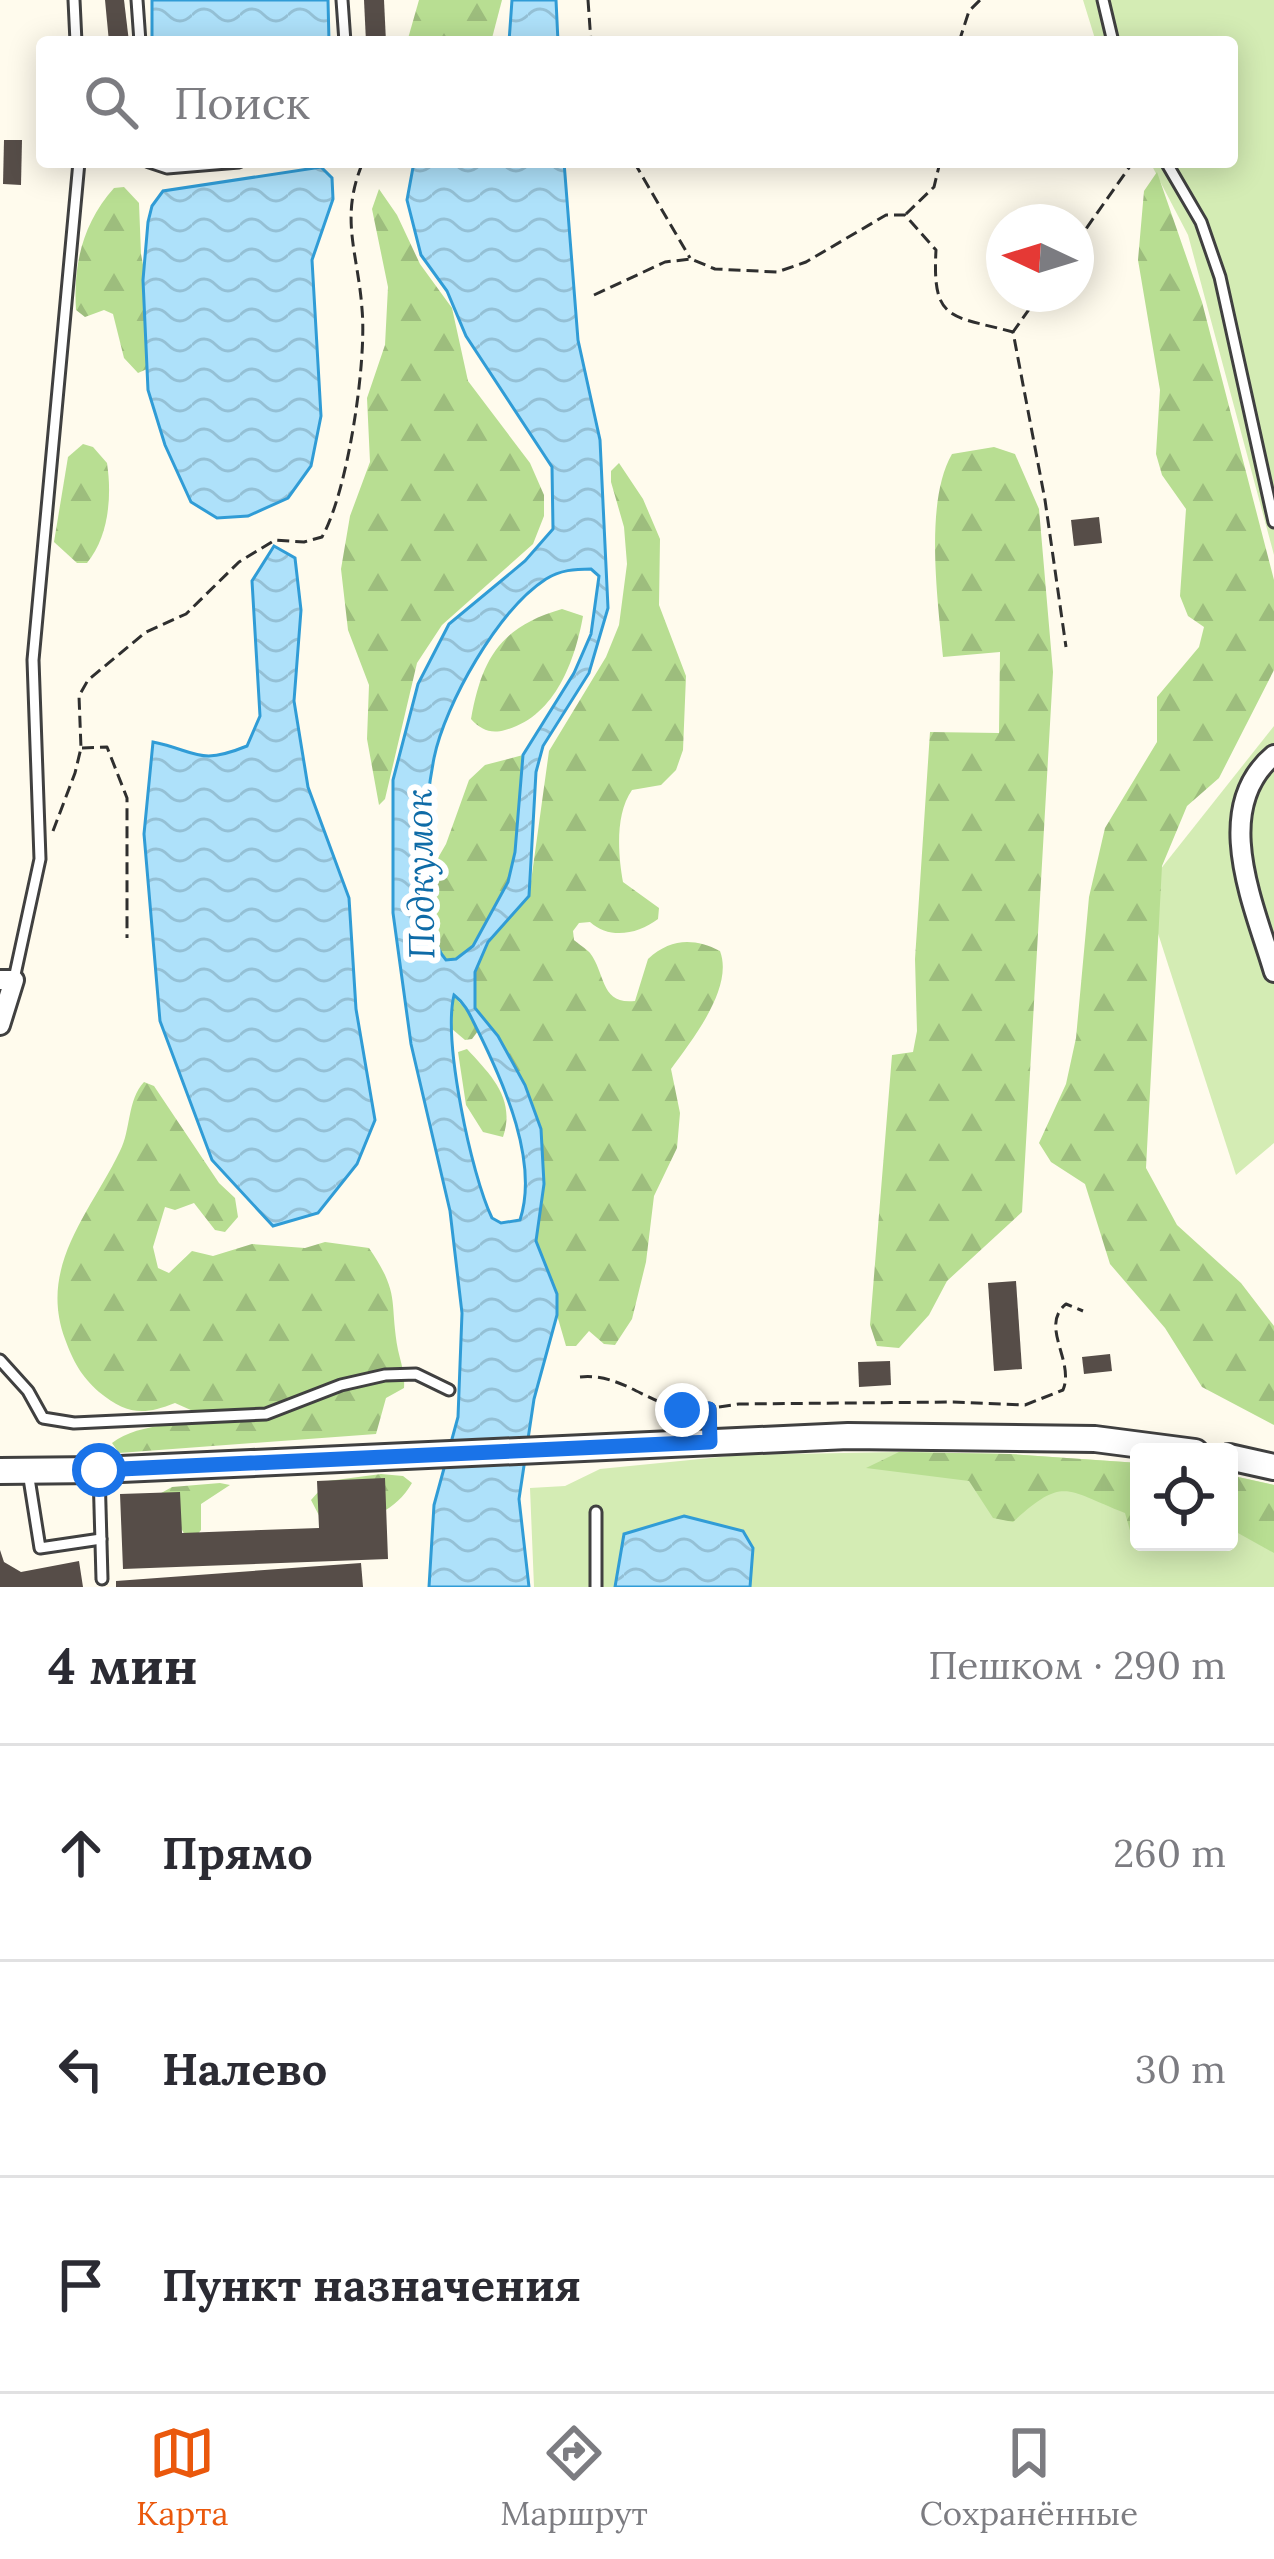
<!DOCTYPE html>
<html lang="ru">
<head>
<meta charset="utf-8">
<style>
	:root { --surface:#fff; --page:#f2f2f3; --text:#2b2b33; --muted:#7c7c81; --line:#e1e1e2; --accent:#ea580c }
	body { margin:0; font-family:Lora,serif; background:var(--page); color:var(--text) }
	.controls { position:absolute; right:36px; bottom:36px; display:grid; overflow:hidden; border-radius:12px; box-shadow:0 6px 30px #0003 }
	.controls button { width:108px; height:108px; display:grid; place-items:center; padding:0; border:0; border-bottom:3px solid var(--line); background:var(--surface); color:var(--text); font:60px sans-serif }
	.compass { position:absolute; left:986px; top:204px; width:108px; height:108px; border-radius:50%; background:var(--surface); box-shadow:0 6px 30px #0003; rotate:274deg }
	.stop { position:absolute; width:36px; height:36px; margin:-27px; border:9px solid #1a73e8; border-radius:50%; background:#fff }
	.stop.end { background:#1a73e8; border-color:#fff; box-shadow:0 3px 12px #0008 }
	.list { margin:0; padding:0; list-style:none }
	h2 { display:flex; justify-content:space-between; align-items:center; height:156px; margin:0; padding:0 48px; font-size:51px }
	h2 small { font-size:39px; font-weight:400; color:var(--muted) }
	.list li { display:grid; grid-template-columns:78px 1fr auto; gap:36px; align-items:center; box-sizing:border-box; height:216px; padding:0 48px; border-top:3px solid var(--line) }
	.list b { display:block; font-size:45px; white-space:nowrap }
	.list em { font-size:39px; font-style:normal; color:var(--muted) }
	.icon { flex:none; width:66px; height:66px; fill:none; stroke:currentColor; stroke-width:2; stroke-linecap:round; stroke-linejoin:round }
	.map { position:relative; flex:none; width:1274px; height:1587px; overflow:hidden }
	.search { position:absolute; background:var(--surface); box-shadow:0 6px 30px #0003; left:36px; right:36px; top:36px; height:132px; display:flex; align-items:center; gap:30px; box-sizing:border-box; padding:0 42px; border-radius:12px; color:var(--muted); font-size:45px }
	.sheet { height:804px; background:var(--surface) }
	nav { display:flex; justify-content:space-around; align-items:center; box-sizing:border-box; height:168px; border-top:3px solid var(--line); background:var(--surface); font-size:33px; color:var(--muted) }
	nav a { display:grid; justify-items:center; gap:6px }
	nav .on { color:var(--accent) }
	.map>svg:first-child { display:block }
</style>
</head>
<body>
<div class="map">
<svg width="1274" height="1587" viewBox="0 0 1274 1587">
	<defs>
		<pattern id="forest-firs" width="22" height="20" patternUnits="userSpaceOnUse" patternTransform="scale(3)"><rect width="22" height="20" fill="#b8de92"/><path d="M5 1l3.5 6h-7zM16 11l3.5 6h-7z" fill="#9dbd7d"/></pattern>
		<pattern id="water-waves" width="16" height="10" patternUnits="userSpaceOnUse" patternTransform="scale(3)"><rect width="16" height="10" fill="#aee1fa"/><path d="M0 5q4-4 8 0t8 0" fill="none" stroke="#94c0d5"/></pattern>
	</defs>
	<rect width="100%" height="100%" fill="#fffbed"/>
	<!-- green -->
	<g fill="#d4ecb4">
		<polygon points="1083,0 1274,0 1274,555 1188,235 1150,162 1232,162 1232,42 1096,42"/>
		<polygon points="1274,726 1274,1143 1236,1175 1144,890"/>
		<polygon points="899,1452 1009,1454 1139,1463 1139,1542 1229,1542 1229,1475 1274,1485 1274,1587 534,1587 530,1488 565,1486 600,1469 740,1455"/>
	</g>
	<!-- forest -->
	<g fill="url(#forest-firs)">
		<polygon points="419,0 502,0 491,42 407,42"/>
		<polygon points="1157,172 1202,302 1274,580 1274,670 1219,778 1187,806 1162,866 1146,1168 1177,1225 1241,1283 1274,1326 1274,1425 1202,1387 1165,1328 1110,1264 1085,1184 1051,1162 1039,1143 1066,1084 1076,1038 1089,897 1105,828 1157,742 1157,697 1199,647 1204,627 1188,616 1180,596 1186,509 1162,475 1156,454 1160,390 1138,260 1144,191"/>
		<path d="M124,187L139,203L141,254L149,297L147,369L138,373L124,358L113,314L104,310L85,317L76,310C73,264 83,223 114,188Z"/>
		<polygon points="379,189 397,215 420,264 452,308 468,381 530,463 544,495 544,516 533,544 442,625 417,663 385,799 379,805 367,739 369,685 348,630 341,569 350,516 370,462 367,398 385,345 388,287 372,209"/>
		<path d="M83,444L93,447L107,463C112,496 109,536 87,563H77L54,542L68,457Z"/>
		<path d="M994,447L1015,454L1039,509L1053,672L1022,1212L947,1281L929,1315L899,1348L877,1346L870,1325L892,1055L913,1052L917,1031L915,959L930,732L999,733L1000,652L943,657C938,601 924,502 952,454Z"/>
		<path d="M619,463L643,499L660,539L659,605L686,676L683,750L676,770L661,785L632,790C615,814 618,855 623,882L659,908L658,919C638,934 610,940 590,922L579,923L573,931L574,940C576,942 589,951 590,953C606,974 600,1005 635,1001L648,959C671,938 694,938 720,951C734,988 692,1040 671,1069L680,1113L677,1148L654,1196L646,1262L632,1319L615,1345L604,1344L589,1331L576,1346H566L557,1315V1294L536,1241L544,1184L475,1008V972L488,942L529,896L549,751L606,657L619,625L627,564L624,527L611,482V471Z"/>
		<path d="M562,609L583,616C575,661 555,717 505,730C491,734 481,730 471,719C482,658 500,627 562,609Z"/>
		<polygon points="523,755 515,852 508,882 473,946 456,959 446,960 439,951 432,918 431,870 446,844 469,780 485,765"/>
		<polygon points="453,995 473,1018 478,1031 472,1039 465,1040 452,1029"/>
		<path d="M467,1049C491,1075 516,1099 503,1137L483,1132L466,1105L458,1052Z"/>
		<path d="M144,1082L154,1086L219,1183L235,1198L238,1217L225,1232L215,1230L194,1203L175,1210L165,1207L153,1247L158,1268L169,1273L192,1251L213,1256L252,1244L305,1248L325,1242L369,1248C401,1295 389,1300 398,1350C401,1363 405,1374 404,1388L386,1398L376,1434L119,1453L112,1443C140,1421 191,1425 225,1420L224,1413L193,1411L175,1403C143,1416 126,1414 99,1392C81,1376 73,1361 65,1339C38,1266 90,1213 120,1151C131,1130 127,1100 144,1082Z"/>
		<path d="M899,1452L1009,1454L1139,1463V1533L1131,1534L1125,1513C1066,1490 1064,1475 1013,1522L993,1518L969,1481L866,1468Z"/>
		<path d="M381,1474L403,1476L412,1483C393,1516 360,1522 326,1529L311,1500L328,1481Z"/>
		<polygon points="1229,1475 1274,1485 1274,1553 1229,1528"/>
		<polygon points="220,1483 230,1485 201,1504 201,1530 192,1541 187,1539 169,1506 154,1497 172,1487"/>
	</g>
	<!-- water -->
	<g fill="url(#water-waves)" stroke="#309cd6" stroke-width="3" fill-rule="evenodd">
		<polygon points="152,0 328,0 329,42 152,42"/>
		<polygon points="512,0 556,0 558,42 509,42"/>
		<path d="M414,162H564L578,340L600,440L608,608L589,673L543,746L536,772L529,896L488,942L475,972V1008L498,1036L525,1085L541,1129L544,1184L536,1241L557,1294V1315L534,1399L519,1499L529,1587H429L434,1505L458,1417L462,1313L450,1211L411,1044L393,913V780L418,684L449,624L525,561L553,529L552,467L466,336L447,291L421,255L407,200ZM591,569L599,576L591,634L574,673L523,755L515,852L508,882L473,946L456,959L446,960C428,940 432,905 431,879C431,867 428,855 427,842C425,816 429,784 434,758C445,704 498,610 546,579C560,570 575,569 591,569ZM454,995C467,1005 471,1018 479,1033C504,1084 539,1162 520,1220L501,1223L492,1218C471,1174 443,1041 454,995Z"/>
		<polygon points="321,167 332,178 333,199 312,260 321,416 311,466 288,498 248,516 217,518 191,502 165,445 148,390 143,280 148,222 152,206 163,191"/>
		<path d="M274,546L295,558L301,610L294,701L308,787L349,898L356,1009L375,1120L357,1164L318,1213L273,1226L212,1160L160,1021L144,834L153,742C197,751 198,766 247,746L260,716L252,581Z"/>
		<polygon points="684,1516 743,1531 753,1548 750,1587 615,1587 624,1534"/>
	</g>
	<!-- building -->
	<g fill="#564d48">
		<polygon points="105,0 124,0 129,42 109,42"/>
		<polygon points="364,0 384,0 386,42 366,42"/>
		<polygon points="4,140 22,140 21,185 3,184"/>
		<polygon points="1099,517 1102,543 1074,546 1071,520"/>
		<polygon points="1016,1281 1022,1369 994,1371 988,1283"/>
		<polygon points="1110,1354 1112,1371 1084,1374 1082,1357"/>
		<polygon points="890,1361 891,1385 859,1387 858,1362"/>
		<polygon points="385,1478 388,1559 123,1569 120,1494 180,1492 182,1533 319,1528 317,1481"/>
		<polygon points="0,1550 4,1562 21,1572 79,1561 83,1587 0,1587"/>
		<polygon points="361,1563 363,1587 116,1587 116,1581"/>
	</g>
	<g fill="none" stroke-linecap="round" stroke-linejoin="round">
		<!-- service casing -->
		<g stroke="#404040" stroke-width="15">
			<g id="service">
				<polyline points="74,0 76,42"/>
				<polyline points="137,0 140,42"/>
				<polyline points="342,0 345,42"/>
				<polyline points="1103,0 1113,42"/>
				<polyline points="149,162 167,168 239,162"/>
				<polyline points="1166,162 1201,222 1220,277 1274,522"/>
				<polyline points="14,979 40,859 33,660 79,162"/>
				<polyline points="0,1360 28,1391 43,1418 74,1423 266,1414 341,1385 385,1375 416,1374 449,1390"/>
				<polyline points="709,1409 710,1437"/>
				<polyline points="99,1471 102,1579"/>
				<polyline points="28,1472 40,1548 101,1539"/>
				<polyline points="596,1512 596,1587"/>
			</g>
		</g>
		<!-- minor casing -->
		<g stroke="#404040" stroke-width="24">
			<g id="minor">
				<path d="M1274,755C1209,809 1255,907 1274,972"/>
				<polyline points="0,980 14,980 0,1025"/>
			</g>
		</g>
		<!-- tertiary casing -->
		<g stroke="#404040" stroke-width="30">
			<g id="tertiary">
				<polyline points="1229,1457 1274,1467"/>
				<polyline points="0,1471 99,1470 848,1436 1095,1439 1195,1452"/>
			</g>
		</g>
		<!-- path -->
		<g stroke="#2f2f2f" stroke-width="3" stroke-dasharray="12 6" stroke-linecap="butt">
			<polyline points="588,0 591,42"/>
			<polyline points="959,42 969,11 980,0"/>
			<polyline points="634,162 690,258"/>
			<polyline points="906,214 934,187 940,162"/>
			<polyline points="1076,243 1133,162"/>
			<polyline points="1040,294 1013,332 1045,500 1066,647"/>
			<path d="M594,295L665,262L691,259L715,269L777,272L806,262L886,215H905L936,250C932,322 950,315 1013,332"/>
			<polyline points="82,748 107,747 127,798 127,938"/>
			<path d="M53,831L75,773L81,748L79,696L88,680L146,632L186,614L239,562L275,540L304,542L322,537C348,491 367,362 362,309C358,252 339,218 363,162"/>
			<path d="M580,1377C625,1372 654,1412 698,1410"/>
			<path d="M719,1407L739,1404L953,1402L1025,1405L1063,1390C1075,1361 1039,1326 1066,1304L1083,1311"/>
		</g>
		<!-- service -->
		<use href="#service" stroke="#fff" stroke-width="9"/>
		<!-- minor -->
		<use href="#minor" stroke="#fff" stroke-width="18"/>
		<!-- tertiary -->
		<use href="#tertiary" stroke="#fff" stroke-width="24"/>
	</g>
	<g fill="none" stroke-linecap="round" stroke-linejoin="round">
		<!-- route -->
		<polyline stroke="#1a73e8" stroke-width="15" points="99,1470 710,1442 709,1409 682,1410"/>
	</g>
	<g text-anchor="middle" dominant-baseline="central" stroke-width="12" stroke-linejoin="round" paint-order="stroke">
		<!-- water labels -->
		<g font-size="36" font-style="italic" fill="#0e6ba7" stroke="#fff">
			<text transform="translate(420 874) rotate(-91)">Подкумок</text>
		</g>
	</g>
</svg>
<div class="controls">
<button><svg class="icon" aria-label="locate" viewBox="0 0 24 24"><circle cx="12" cy="12" r="6"/><path d="M12 2v4M12 18v4M2 12h4M18 12h4"/></svg></button>
</div>
<svg class="compass" viewBox="-18 -18 36 36"><path d="M0-13l5 13h-10z" fill="#e53935"/><path d="M0 13l5-13h-10z" fill="#7c7c81"/></svg>
<div class="stop" style="left:99px;top:1470px"></div>
<div class="stop end" style="left:682px;top:1410px"></div>
<div class="search"><svg class="icon" aria-label="search" viewBox="0 0 24 24"><circle cx="10" cy="10" r="6"/><path d="M15 15l6 6"/></svg>Поиск</div>
</div>
<section class="sheet">
<h2>4 мин<small>Пешком · 290 m</small></h2>
<ul class="list">
<li><svg class="icon" aria-label="ahead" viewBox="0 0 24 24"><path d="M12 20V5M6 11l6-6 6 6"/></svg><div><b>Прямо</b></div><em>260 m</em></li>
<li><svg class="icon" aria-label="left" viewBox="0 0 24 24"><path d="M17 20v-9H6M10 6l-5 5 5 5"/></svg><div><b>Налево</b></div><em>30 m</em></li>
<li><svg class="icon" aria-label="arrive" viewBox="0 0 24 24"><path d="M6 21V4h12l-3 4 3 4H6"/></svg><div><b>Пункт назначения</b></div></li>
</ul>
</section>
<nav>
<a class="on"><svg class="icon" aria-label="map" viewBox="0 0 24 24"><path d="M3 6l6-2 6 2 6-2v14l-6 2-6-2-6 2zM9 4v14M15 6v14"/></svg>Карта</a>
<a><svg class="icon" aria-label="directions" viewBox="0 0 24 24"><path d="M12 3l9 9-9 9-9-9zM9 14v-3h6M13 9l2 2-2 2"/></svg>Маршрут</a>
<a><svg class="icon" aria-label="saved" viewBox="0 0 24 24"><path d="M7 4h10v16l-5-4-5 4z"/></svg>Сохранённые</a>
</nav>
</body>
</html>
